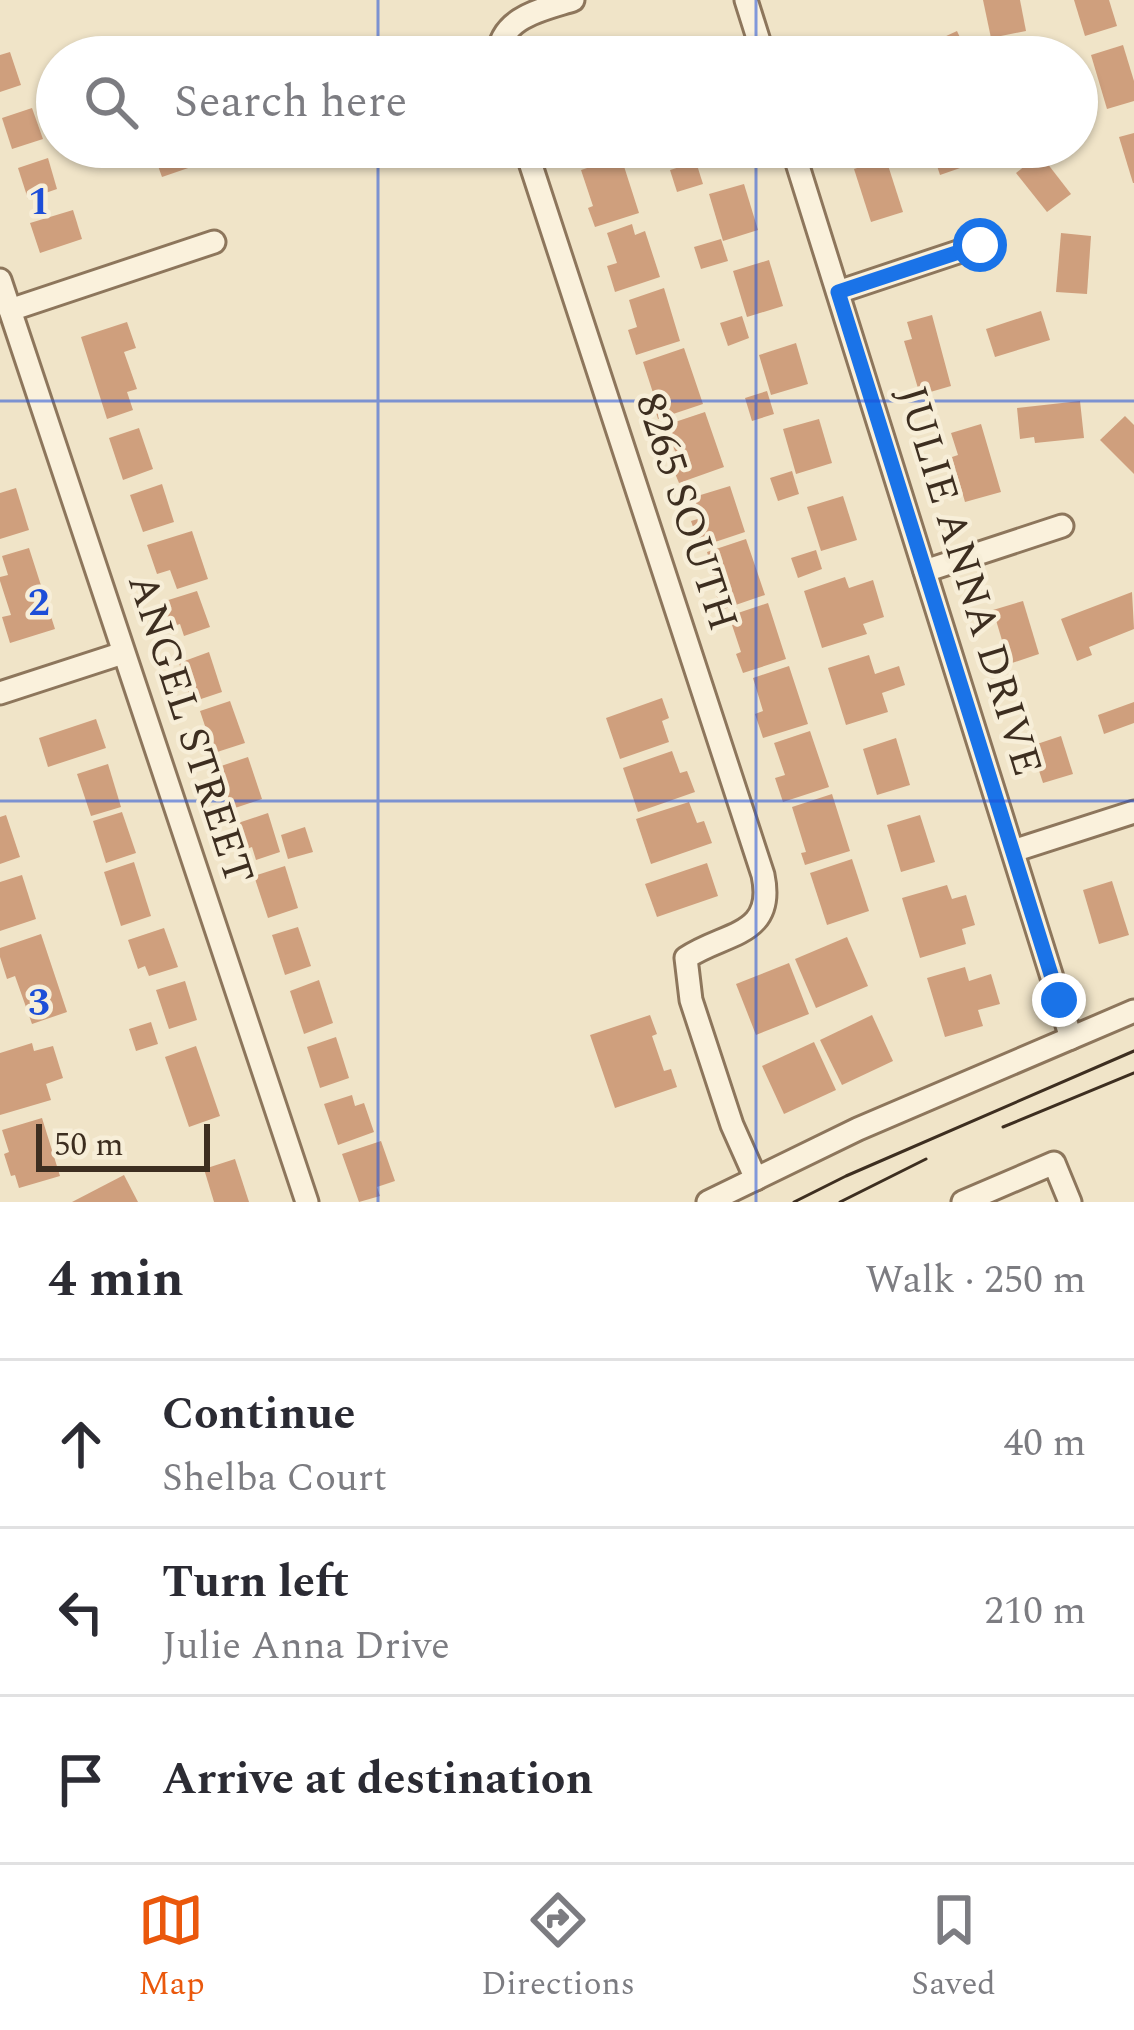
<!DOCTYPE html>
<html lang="en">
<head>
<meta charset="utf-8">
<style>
	:root { --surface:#fff; --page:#f7f7f7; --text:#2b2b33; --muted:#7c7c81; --line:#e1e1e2; --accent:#ea580c }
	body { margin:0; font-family:Spectral,serif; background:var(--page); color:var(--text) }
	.scale { position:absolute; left:36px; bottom:30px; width:174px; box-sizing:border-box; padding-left:12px; border:6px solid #3d2e20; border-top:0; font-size:33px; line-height:42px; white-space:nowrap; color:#3d2e20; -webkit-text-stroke:9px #f7eed8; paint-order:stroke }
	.stop { position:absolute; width:36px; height:36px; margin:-27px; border:9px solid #1a73e8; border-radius:50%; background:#fff }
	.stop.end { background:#1a73e8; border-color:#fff; box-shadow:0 3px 12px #0008 }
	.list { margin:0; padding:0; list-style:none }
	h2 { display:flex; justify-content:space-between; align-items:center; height:156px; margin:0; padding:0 48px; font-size:51px }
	h2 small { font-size:39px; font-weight:400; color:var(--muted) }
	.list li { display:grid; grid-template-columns:78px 1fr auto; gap:36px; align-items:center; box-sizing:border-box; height:168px; padding:0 48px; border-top:3px solid var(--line) }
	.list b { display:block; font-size:45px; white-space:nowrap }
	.list p { margin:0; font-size:39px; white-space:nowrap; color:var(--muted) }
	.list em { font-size:39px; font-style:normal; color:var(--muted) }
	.icon { flex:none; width:66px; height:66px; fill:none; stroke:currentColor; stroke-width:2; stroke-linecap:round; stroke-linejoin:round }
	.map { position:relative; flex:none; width:1134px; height:1202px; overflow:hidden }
	.search { position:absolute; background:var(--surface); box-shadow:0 3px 9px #0004; left:36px; right:36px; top:36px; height:132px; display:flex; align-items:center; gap:30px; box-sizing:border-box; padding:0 42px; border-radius:66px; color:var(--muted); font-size:45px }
	.sheet { height:660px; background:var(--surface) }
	nav { display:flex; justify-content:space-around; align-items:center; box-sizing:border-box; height:168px; border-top:3px solid var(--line); background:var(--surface); font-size:33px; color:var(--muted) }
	nav a { display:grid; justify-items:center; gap:6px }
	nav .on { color:var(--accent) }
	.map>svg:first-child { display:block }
</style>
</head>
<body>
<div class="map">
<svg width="1134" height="1202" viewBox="0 0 1134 1202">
	<rect width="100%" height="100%" fill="#f0e4c8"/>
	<!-- building -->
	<g fill="#cf9f7d">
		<polygon points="983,0 1020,0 1026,31 991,38"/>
		<polygon points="1074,0 1109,0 1117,26 1085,36"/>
		<polygon points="957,31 969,57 901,57"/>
		<polygon points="583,39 589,57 529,57 529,56"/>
		<polygon points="1123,45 1134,81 1134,101 1107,109 1091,55"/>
		<polygon points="675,47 676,51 698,49 699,57 628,57 628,52"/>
		<polygon points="10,52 21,85 0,92 0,55"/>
		<polygon points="32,108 43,139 12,149 2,118"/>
		<polygon points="1134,133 1134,183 1133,183 1119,137"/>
		<polygon points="125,147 188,147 194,166 162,177 154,155 131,163"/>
		<polygon points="567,147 626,147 626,148 573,165"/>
		<polygon points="693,147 733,147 734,152 698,164"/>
		<polygon points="931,147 982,147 986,159 940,175"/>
		<polygon points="1040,154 1071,194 1047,212 1016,173"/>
		<polygon points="621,157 639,213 595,227 588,208 593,206 581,170"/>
		<polygon points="48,158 57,189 28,199 18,168"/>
		<polygon points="886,159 903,212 871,222 854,169"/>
		<polygon points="696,162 703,184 677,192 670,170"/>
		<polygon points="744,184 758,230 723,241 709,194"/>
		<polygon points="73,210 82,239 40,253 30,223"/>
		<polygon points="632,224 635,235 645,231 660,277 615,292 607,266 617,263 607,233"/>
		<polygon points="1061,233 1091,236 1087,294 1056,292"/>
		<polygon points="721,239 728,261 701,269 694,247"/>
		<polygon points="769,260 783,306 747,317 733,271"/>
		<polygon points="664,288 680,341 636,355 628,330 637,327 629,300"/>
		<polygon points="1041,311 1050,340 995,357 986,329"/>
		<polygon points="932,315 951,386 920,395 904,341 912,339 907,322"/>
		<polygon points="742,316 749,338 728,346 720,323"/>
		<polygon points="127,322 136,348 124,352 137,389 127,392 133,410 107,419 81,337"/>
		<polygon points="796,343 808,384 771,395 759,355"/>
		<polygon points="684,348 703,404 658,419 652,400 655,399 643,362"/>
		<polygon points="767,391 774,414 752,421 745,398"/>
		<polygon points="1080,401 1084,438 1035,443 1034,437 1020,439 1017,408"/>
		<polygon points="705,412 724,467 679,483 674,471 681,469 666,425"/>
		<polygon points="1125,416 1134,425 1134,474 1100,440"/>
		<polygon points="819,419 832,463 796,474 783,429"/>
		<polygon points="981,424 1001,492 965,502 952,457 958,455 951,433"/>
		<polygon points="139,428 153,469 123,480 109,438"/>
		<polygon points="792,471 799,494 778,501 770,478"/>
		<polygon points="162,484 174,522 143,532 130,495"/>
		<polygon points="730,486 745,532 700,547 691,521 701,518 694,497"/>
		<polygon points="16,488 29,530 0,539 0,493"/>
		<polygon points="843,496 857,540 821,551 807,507"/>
		<polygon points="192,531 208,579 177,589 170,570 157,574 147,545"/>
		<polygon points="746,539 765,595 721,610 715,591 719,589 707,552"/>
		<polygon points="29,548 55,629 10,643 2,617 11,615 0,581 0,577 8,575 2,556"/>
		<polygon points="816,550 822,569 798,578 791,558"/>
		<polygon points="845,577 849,588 873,580 884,617 863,624 867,634 822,648 804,591"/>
		<polygon points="197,591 210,627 184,636 180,624 170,627 162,602"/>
		<polygon points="1132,592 1134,629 1089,647 1092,655 1077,661 1061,619"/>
		<polygon points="1023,601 1039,654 1009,664 993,610"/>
		<polygon points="768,603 786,659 743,673 736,654 741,652 729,616"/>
		<polygon points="209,652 222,692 192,702 179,663"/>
		<polygon points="869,655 875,674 899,666 905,685 882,693 888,712 846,725 828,668"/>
		<polygon points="789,666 808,724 763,738 755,714 763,711 753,678"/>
		<polygon points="662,698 669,718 662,721 669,742 620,759 606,718"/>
		<polygon points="230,701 245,743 214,753 200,711"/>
		<polygon points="1134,702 1134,723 1104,734 1098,715"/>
		<polygon points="96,719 106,748 48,767 39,738"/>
		<polygon points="810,731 829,787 783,802 775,778 785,775 774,743"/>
		<polygon points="1061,736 1073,774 1043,783 1031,746"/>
		<polygon points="896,738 910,785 877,795 863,749"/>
		<polygon points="672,751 680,773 687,771 695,792 638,812 623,768"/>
		<polygon points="248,757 262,799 232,809 218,767"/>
		<polygon points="108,764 121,807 91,816 77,774"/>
		<polygon points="832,794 850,851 805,865 801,853 806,852 792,807"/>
		<polygon points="689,802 697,823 704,821 712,843 651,864 636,819"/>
		<polygon points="122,812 136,853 106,863 93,821"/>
		<polygon points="268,813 280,852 256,860 252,847 241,851 232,825"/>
		<polygon points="6,815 20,857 0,864 0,817"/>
		<polygon points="920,815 935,862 901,872 887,825"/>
		<polygon points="305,827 313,852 288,859 281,835"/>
		<polygon points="852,859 869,911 827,925 810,873"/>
		<polygon points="134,862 151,916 121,926 104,872"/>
		<polygon points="707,863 718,896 657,917 645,884"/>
		<polygon points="285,866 298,908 268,918 254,876"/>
		<polygon points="22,875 36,919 0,931 0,882"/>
		<polygon points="1112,881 1129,935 1099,944 1083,890"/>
		<polygon points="947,885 952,899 966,895 975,925 962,929 966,944 920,958 902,898"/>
		<polygon points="298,927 311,966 285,975 272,935"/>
		<polygon points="164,928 178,967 149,976 145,966 138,969 128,940"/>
		<polygon points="41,934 67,1012 32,1024 15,976 7,979 0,957 0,948"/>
		<polygon points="847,937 868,986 816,1008 795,959"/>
		<polygon points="789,963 809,1014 756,1035 736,984"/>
		<polygon points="965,967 969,981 991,974 1000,1004 978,1010 983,1026 945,1037 927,978"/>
		<polygon points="319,980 333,1023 304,1034 290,991"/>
		<polygon points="185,981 197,1020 169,1029 156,990"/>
		<polygon points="650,1015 657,1034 652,1036 664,1071 671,1069 677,1087 615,1108 590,1035"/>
		<polygon points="872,1015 893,1061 842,1085 820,1040"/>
		<polygon points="151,1022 158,1044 136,1051 129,1029"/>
		<polygon points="336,1037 349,1078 320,1088 307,1047"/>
		<polygon points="814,1042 836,1090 784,1114 762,1066"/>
		<polygon points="32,1043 34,1051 53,1046 63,1078 46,1084 51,1100 0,1115 0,1053"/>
		<polygon points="196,1046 220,1116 189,1127 165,1057"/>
		<polygon points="352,1095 355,1106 364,1103 374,1132 338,1145 324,1104"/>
		<polygon points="42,1118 60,1176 19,1188 15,1175 11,1176 4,1154 9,1152 2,1130"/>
		<polygon points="381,1141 395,1181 377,1187 380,1196 359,1202 342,1154"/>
		<polygon points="235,1159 249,1202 214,1202 204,1169"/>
		<polygon points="124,1175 138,1202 72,1202"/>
	</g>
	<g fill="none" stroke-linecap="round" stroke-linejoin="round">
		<!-- minor casing -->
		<g stroke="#8d765c" stroke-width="27">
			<g id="minor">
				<polyline points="746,0 764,57"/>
				<path d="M498,57C500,17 541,10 573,0"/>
				<path d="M525,147L763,875C776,937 724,932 686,958L691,1000L732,1125L756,1179"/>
				<polyline points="792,147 1071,1038"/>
				<polyline points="0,280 307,1202"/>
				<polyline points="838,292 979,245"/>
				<polyline points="10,310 214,242"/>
				<polyline points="925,571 1062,526"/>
				<polyline points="0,693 123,653"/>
				<polyline points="1013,851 1134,812"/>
				<polyline points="708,1202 858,1129 1134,1011"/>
				<polyline points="963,1202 1054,1163 1070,1202"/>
			</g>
		</g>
		<!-- minor -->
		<use href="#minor" stroke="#faf1dc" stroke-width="21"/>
		<!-- tram -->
		<g stroke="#3d2e20" stroke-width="3">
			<polyline points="1003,1127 1134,1073"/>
			<polyline points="794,1202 846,1176 1134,1051"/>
			<polyline points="840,1202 926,1159"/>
		</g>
	</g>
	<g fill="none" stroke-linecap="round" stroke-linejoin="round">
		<!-- route -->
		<polyline stroke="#1a73e8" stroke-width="15" points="980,245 838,292 1059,1000"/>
	</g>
	<!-- grid -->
	<path fill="none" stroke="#1d4ed8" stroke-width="3" stroke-opacity="0.55" d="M378,0V57M756,0V57M378,147V1202M756,147V1202M0,401H1134M0,801H1134"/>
	<g text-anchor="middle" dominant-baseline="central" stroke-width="9" stroke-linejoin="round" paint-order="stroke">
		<!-- street labels -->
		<g font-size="42" fill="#3d2e20" stroke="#f7eed8">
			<text transform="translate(686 512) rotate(72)">8265 SOUTH</text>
			<text transform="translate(969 581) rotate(73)">JULIE ANNA DRIVE</text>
			<text transform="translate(190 729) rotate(72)">ANGEL STREET</text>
		</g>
	</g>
	<g font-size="39" text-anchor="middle" font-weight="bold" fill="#1d4ed8" stroke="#f7eed8" stroke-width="9" stroke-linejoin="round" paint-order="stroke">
		<text x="39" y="214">1</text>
		<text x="39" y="615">2</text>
		<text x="39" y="1015">3</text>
	</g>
</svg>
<div class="scale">50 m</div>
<div class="stop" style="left:980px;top:245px"></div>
<div class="stop end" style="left:1059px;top:1000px"></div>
<div class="search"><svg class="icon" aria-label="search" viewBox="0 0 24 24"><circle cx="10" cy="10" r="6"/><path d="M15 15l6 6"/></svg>Search here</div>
</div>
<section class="sheet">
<h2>4 min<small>Walk · 250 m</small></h2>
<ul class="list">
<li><svg class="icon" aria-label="ahead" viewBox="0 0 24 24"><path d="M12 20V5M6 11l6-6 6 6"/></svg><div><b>Continue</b><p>Shelba Court</p></div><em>40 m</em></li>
<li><svg class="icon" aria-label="left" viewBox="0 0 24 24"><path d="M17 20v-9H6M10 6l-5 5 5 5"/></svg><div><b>Turn left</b><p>Julie Anna Drive</p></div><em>210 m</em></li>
<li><svg class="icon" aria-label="arrive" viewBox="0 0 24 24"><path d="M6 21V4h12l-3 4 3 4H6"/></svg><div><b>Arrive at destination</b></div></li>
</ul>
</section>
<nav>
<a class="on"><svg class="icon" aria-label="map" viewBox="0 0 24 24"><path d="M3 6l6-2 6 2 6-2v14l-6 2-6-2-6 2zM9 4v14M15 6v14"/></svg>Map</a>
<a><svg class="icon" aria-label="directions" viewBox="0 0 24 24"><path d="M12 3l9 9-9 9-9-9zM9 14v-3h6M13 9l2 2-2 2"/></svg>Directions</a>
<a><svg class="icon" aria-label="saved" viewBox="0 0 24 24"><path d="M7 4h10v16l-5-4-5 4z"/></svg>Saved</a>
</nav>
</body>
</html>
